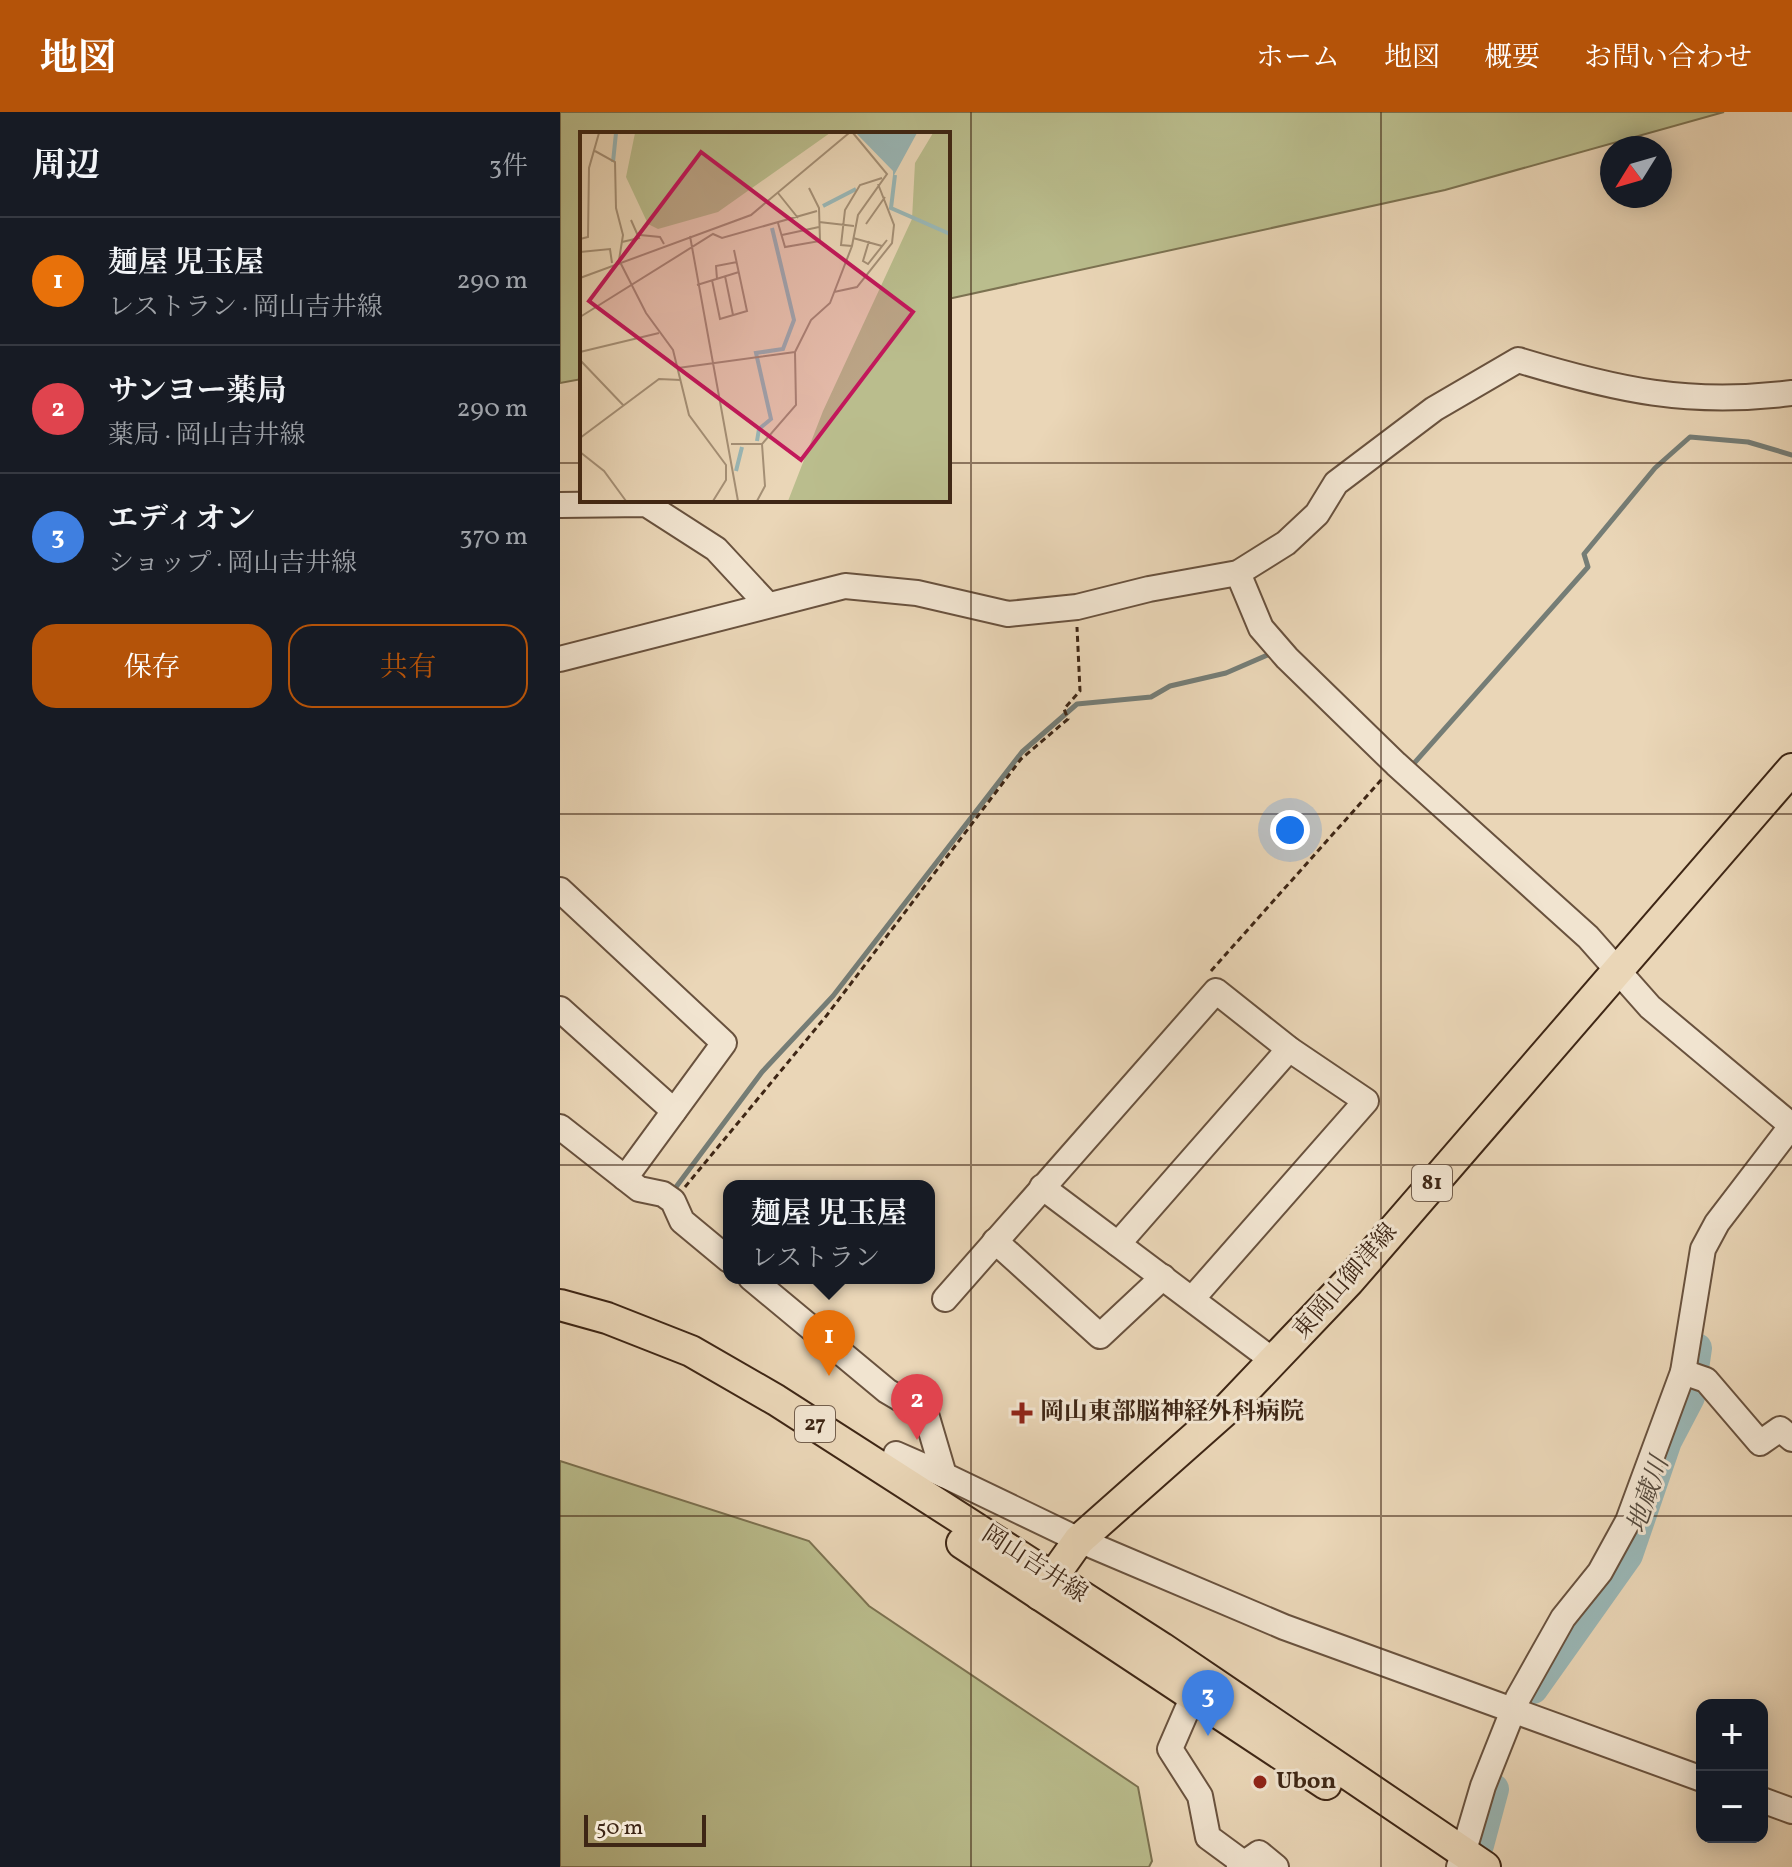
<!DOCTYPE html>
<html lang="ja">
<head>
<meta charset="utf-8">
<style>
	:root { --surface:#171b24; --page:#242831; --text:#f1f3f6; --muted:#9ea1a6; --line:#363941; --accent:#b45309 }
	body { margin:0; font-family:Vollkorn,"Noto Serif JP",serif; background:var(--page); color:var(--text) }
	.controls { position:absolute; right:24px; bottom:24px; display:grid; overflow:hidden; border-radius:16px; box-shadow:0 4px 20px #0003 }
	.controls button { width:72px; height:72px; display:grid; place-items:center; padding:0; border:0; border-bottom:2px solid var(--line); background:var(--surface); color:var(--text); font:40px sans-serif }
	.compass { position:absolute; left:1040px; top:24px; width:72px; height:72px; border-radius:50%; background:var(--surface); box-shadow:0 4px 20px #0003; rotate:233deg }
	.scale { position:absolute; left:24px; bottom:20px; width:122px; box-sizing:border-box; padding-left:8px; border:4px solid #3e2615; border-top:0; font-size:22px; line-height:28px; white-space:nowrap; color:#3e2615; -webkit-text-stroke:6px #f1e4d0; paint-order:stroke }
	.you { position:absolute; left:730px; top:718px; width:28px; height:28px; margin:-20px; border:6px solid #fff; border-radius:50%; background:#1a73e8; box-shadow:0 0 0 12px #1a73e833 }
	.badge { display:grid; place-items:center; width:52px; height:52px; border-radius:50%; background:var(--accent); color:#fff; font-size:26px; font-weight:700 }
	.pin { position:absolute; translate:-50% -66px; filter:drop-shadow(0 2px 4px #0008) }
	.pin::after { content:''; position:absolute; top:42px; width:28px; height:24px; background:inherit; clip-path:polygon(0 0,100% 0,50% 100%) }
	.popup { position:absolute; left:163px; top:1068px; width:212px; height:104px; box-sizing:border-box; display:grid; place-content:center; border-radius:16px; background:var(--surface); filter:drop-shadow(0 2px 6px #0005); font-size:26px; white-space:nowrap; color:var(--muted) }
	.popup b { font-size:30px; color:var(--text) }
	.popup::after { content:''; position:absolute; left:50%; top:100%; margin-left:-16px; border:16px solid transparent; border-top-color:var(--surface) }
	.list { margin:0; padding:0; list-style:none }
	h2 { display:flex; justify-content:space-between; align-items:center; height:104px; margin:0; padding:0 32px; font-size:34px }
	h2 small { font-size:26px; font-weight:400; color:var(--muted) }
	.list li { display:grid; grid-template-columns:52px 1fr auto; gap:24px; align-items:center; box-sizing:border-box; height:128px; padding:0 32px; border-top:2px solid var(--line) }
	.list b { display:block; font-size:30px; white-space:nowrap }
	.list p { margin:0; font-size:26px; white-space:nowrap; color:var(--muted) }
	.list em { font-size:26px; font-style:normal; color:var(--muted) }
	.actions { display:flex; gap:16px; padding:24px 32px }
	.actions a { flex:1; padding:18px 0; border:2px solid var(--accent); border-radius:24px; text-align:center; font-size:28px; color:var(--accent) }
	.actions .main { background:var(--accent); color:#fff }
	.map { position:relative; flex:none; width:1232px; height:1755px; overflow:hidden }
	header { display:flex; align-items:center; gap:48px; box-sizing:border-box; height:112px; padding:0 40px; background:var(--accent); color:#fff }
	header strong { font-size:38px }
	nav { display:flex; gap:44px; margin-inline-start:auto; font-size:28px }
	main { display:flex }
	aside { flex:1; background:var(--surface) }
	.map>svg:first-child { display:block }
</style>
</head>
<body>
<header>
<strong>地図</strong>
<nav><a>ホーム</a><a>地図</a><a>概要</a><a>お問い合わせ</a></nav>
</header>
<main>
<aside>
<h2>周辺<small>3件</small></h2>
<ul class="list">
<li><span class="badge" style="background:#e8710a">1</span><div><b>麺屋 児玉屋</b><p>レストラン · 岡山吉井線</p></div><em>290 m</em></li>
<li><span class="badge" style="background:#e0444e">2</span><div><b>サンヨー薬局</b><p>薬局 · 岡山吉井線</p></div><em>290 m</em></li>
<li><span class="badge" style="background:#3f7fe0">3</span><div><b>エディオン</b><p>ショップ · 岡山吉井線</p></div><em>370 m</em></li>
</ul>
<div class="actions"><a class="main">保存</a><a>共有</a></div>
</aside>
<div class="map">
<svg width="1232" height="1755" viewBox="0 0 1232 1755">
	<rect width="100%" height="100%" fill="#ead6b7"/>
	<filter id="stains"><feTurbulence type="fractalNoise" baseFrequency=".0025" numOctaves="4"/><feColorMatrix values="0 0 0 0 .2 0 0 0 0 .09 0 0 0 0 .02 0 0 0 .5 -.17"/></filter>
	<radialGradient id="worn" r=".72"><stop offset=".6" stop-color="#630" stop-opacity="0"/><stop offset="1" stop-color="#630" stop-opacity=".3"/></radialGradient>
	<!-- green -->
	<g fill="#babd8d" stroke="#7c7251" stroke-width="2">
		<polygon points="0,0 1164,0 885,78 388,187 388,22 22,22 22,267 0,271"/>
		<polygon points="0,1349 249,1429 309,1494 578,1675 592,1749 589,1755 0,1755"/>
	</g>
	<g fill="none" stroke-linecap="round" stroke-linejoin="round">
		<!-- stream -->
		<g stroke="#757d76" stroke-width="5">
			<polyline points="849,657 1028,455 1024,442 1095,356 1130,325 1188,330 1232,343"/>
			<polyline points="113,1079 202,960 273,884 462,640 517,592 591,585 610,574 666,561 712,541"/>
		</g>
		<!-- river -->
		<g stroke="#9ab7b6" stroke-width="30">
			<polyline points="973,1577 1068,1443 1107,1329 1130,1285 1137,1236"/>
			<polyline points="919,1733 934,1677"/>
		</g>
		<!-- minor casing -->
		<g stroke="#69523e" stroke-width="28">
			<g id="minor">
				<polyline points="0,393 86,392 156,437 207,492"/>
				<polyline points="678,461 701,516 727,546 836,652 1028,825 1090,895 1231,1013"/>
				<path d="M0,547L285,474L357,481L448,502L517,495L589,477L678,461L726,431L757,402L776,371L874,297L958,248C1057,278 1128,294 1232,281"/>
				<polyline points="0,778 164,931 65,1066"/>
				<polyline points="0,897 114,999"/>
				<polyline points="0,1015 79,1077 103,1082 113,1089 122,1109 169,1148"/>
				<polyline points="482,1075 715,1250"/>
				<polyline points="435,1129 540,1224 603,1165"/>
				<polyline points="558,1132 729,937"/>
				<polyline points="191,1166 327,1279 366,1302 384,1363 519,1428 724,1515 1142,1667"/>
				<polyline points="385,1187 656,879 729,937 806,989 632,1187"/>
				<polyline points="1123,1260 1146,1268 1200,1331 1220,1317 1232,1327"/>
				<polyline points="336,1342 384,1363"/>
				<polyline points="633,1584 610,1637 640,1684 648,1725 682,1750"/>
				<polyline points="1202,1688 1232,1699"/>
				<polyline points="679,1755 699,1741 716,1755"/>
				<polyline points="899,1755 923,1674 958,1586 1003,1506 1040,1460 1068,1409 1123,1260 1143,1137 1157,1111 1232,1013"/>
			</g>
		</g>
		<!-- major casing -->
		<g stroke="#3e2615" stroke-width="34">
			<g id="major">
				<polyline points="0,1193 47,1206 131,1239 216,1288 602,1536 925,1755"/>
				<polyline points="402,1431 766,1672"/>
				<polyline points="480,1483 519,1428 669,1295 789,1169 1232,657"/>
			</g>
		</g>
		<!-- path -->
		<g stroke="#3e2615" stroke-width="3" stroke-dasharray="6 4" stroke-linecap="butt">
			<polyline points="651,859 822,667"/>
			<polyline points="125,1075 267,903 461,647 508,607 504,597 520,579 517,515"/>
		</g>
		<!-- minor -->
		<use href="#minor" stroke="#f1e4d0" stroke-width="24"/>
		<!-- major -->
		<use href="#major" stroke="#ead6b7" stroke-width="30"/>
	</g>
	<!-- grid -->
	<path fill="none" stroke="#3e2615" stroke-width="2" stroke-opacity="0.55" d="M411,0V1755M821,0V1755M0,351H22M388,351H1232M0,702H1232M0,1053H1232M0,1404H1232"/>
	<!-- markers -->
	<g fill="#8f2418" stroke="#f1e4d0" stroke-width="3">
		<path d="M458 1289h8v8h8v8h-8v8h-8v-8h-8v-8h8z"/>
		<circle cx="700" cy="1670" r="8"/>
	</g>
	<g text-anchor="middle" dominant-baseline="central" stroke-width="6" stroke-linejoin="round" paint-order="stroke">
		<!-- shield labels -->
		<g fill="#f1e4d0" stroke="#745f4d" stroke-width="2">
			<rect x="852" y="1053" width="40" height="36" rx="6"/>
			<rect x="235" y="1294" width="40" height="36" rx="6"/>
		</g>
		<g font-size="22" font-weight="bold" fill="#3e2615">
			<text x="872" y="1071">81</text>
			<text x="255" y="1312">27</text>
		</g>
		<!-- street labels -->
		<g font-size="24" fill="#3e2615" stroke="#f1e4d0">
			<text transform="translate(786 1170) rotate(-49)">東岡山御津線</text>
			<text transform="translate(474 1453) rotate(33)">岡山吉井線</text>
		</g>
		<!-- poi labels -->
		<g font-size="24" font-weight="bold" fill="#3e2615" stroke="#f1e4d0" text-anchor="start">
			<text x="480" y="1301">岡山東部脳神経外科病院</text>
			<text x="716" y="1670">Ubon</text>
		</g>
		<!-- water labels -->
		<g font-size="26" font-style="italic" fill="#554a3d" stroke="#f1e4d0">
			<text transform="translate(1089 1383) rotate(-71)">地蔵川</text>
		</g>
	</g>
	<!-- overview -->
	<g transform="translate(20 20)">
		<rect width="370" height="370" fill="#ead6b7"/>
		<path d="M55,1H250L138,80L78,97L68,92L46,45ZM353,1H370V369H208L243,279L332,87L335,31Z" fill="#babd8d"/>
		<path d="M276,1H337L313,45V39Z" fill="#9ab7b6"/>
		<path fill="none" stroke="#9ab7b6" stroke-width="4" d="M33,30L36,1M315,43L311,76L370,102M243,74L276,57M177,309L179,297L191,287L176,221L203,217L214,188L192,96M156,339L162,315"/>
		<path fill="none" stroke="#a59076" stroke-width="2" d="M15,19L35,30L36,76L43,103L39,128L66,181L93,218L109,283L146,333V348L133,369M198,61L218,86M239,90L274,94M198,91L205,115L240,109L239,76L229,56M286,92L305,65M60,103L80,105L84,112M202,103L239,95M110,104L158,369M273,106L302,114M0,107L8,105L9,36L19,1M289,109L283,129L288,132L307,108M42,110L59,106L51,88M272,114L261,113L265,78L280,53L302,46M0,120L30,117L32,131M145,144L153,183M0,146L171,83L269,1M137,147L136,134L157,130M132,148L140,187L167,179L154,118M117,153L159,140M254,160L277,155L312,111L314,93L298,52M0,185L133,102L142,106L237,79M0,220L79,201M0,228L44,274M98,236L215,220M0,306L79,247L101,248M151,312H182M0,320L24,339L46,369M177,369L185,354L182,312L216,273L215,220L231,188L250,171L272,114L278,83L307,42L273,1"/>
		<path fill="#c2185b" fill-opacity="0.15" stroke="#c2185b" stroke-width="4" d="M121,20L333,180L221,328L9,169Z"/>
		<rect width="370" height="370" fill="none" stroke="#3e2615" stroke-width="4"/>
	</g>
	<rect width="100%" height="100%" filter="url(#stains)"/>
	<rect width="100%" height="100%" fill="url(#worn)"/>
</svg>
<div class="controls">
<button>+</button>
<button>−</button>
</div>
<svg class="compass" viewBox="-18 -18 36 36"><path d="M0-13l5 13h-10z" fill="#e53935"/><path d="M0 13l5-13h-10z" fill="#9ea1a6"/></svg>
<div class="scale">50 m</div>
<div class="you"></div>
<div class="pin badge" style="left:269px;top:1264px;background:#e8710a">1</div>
<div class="popup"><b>麺屋 児玉屋</b>レストラン</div>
<div class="pin badge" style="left:357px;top:1328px;background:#e0444e">2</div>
<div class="pin badge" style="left:648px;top:1624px;background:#3f7fe0">3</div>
</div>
</main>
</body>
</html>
